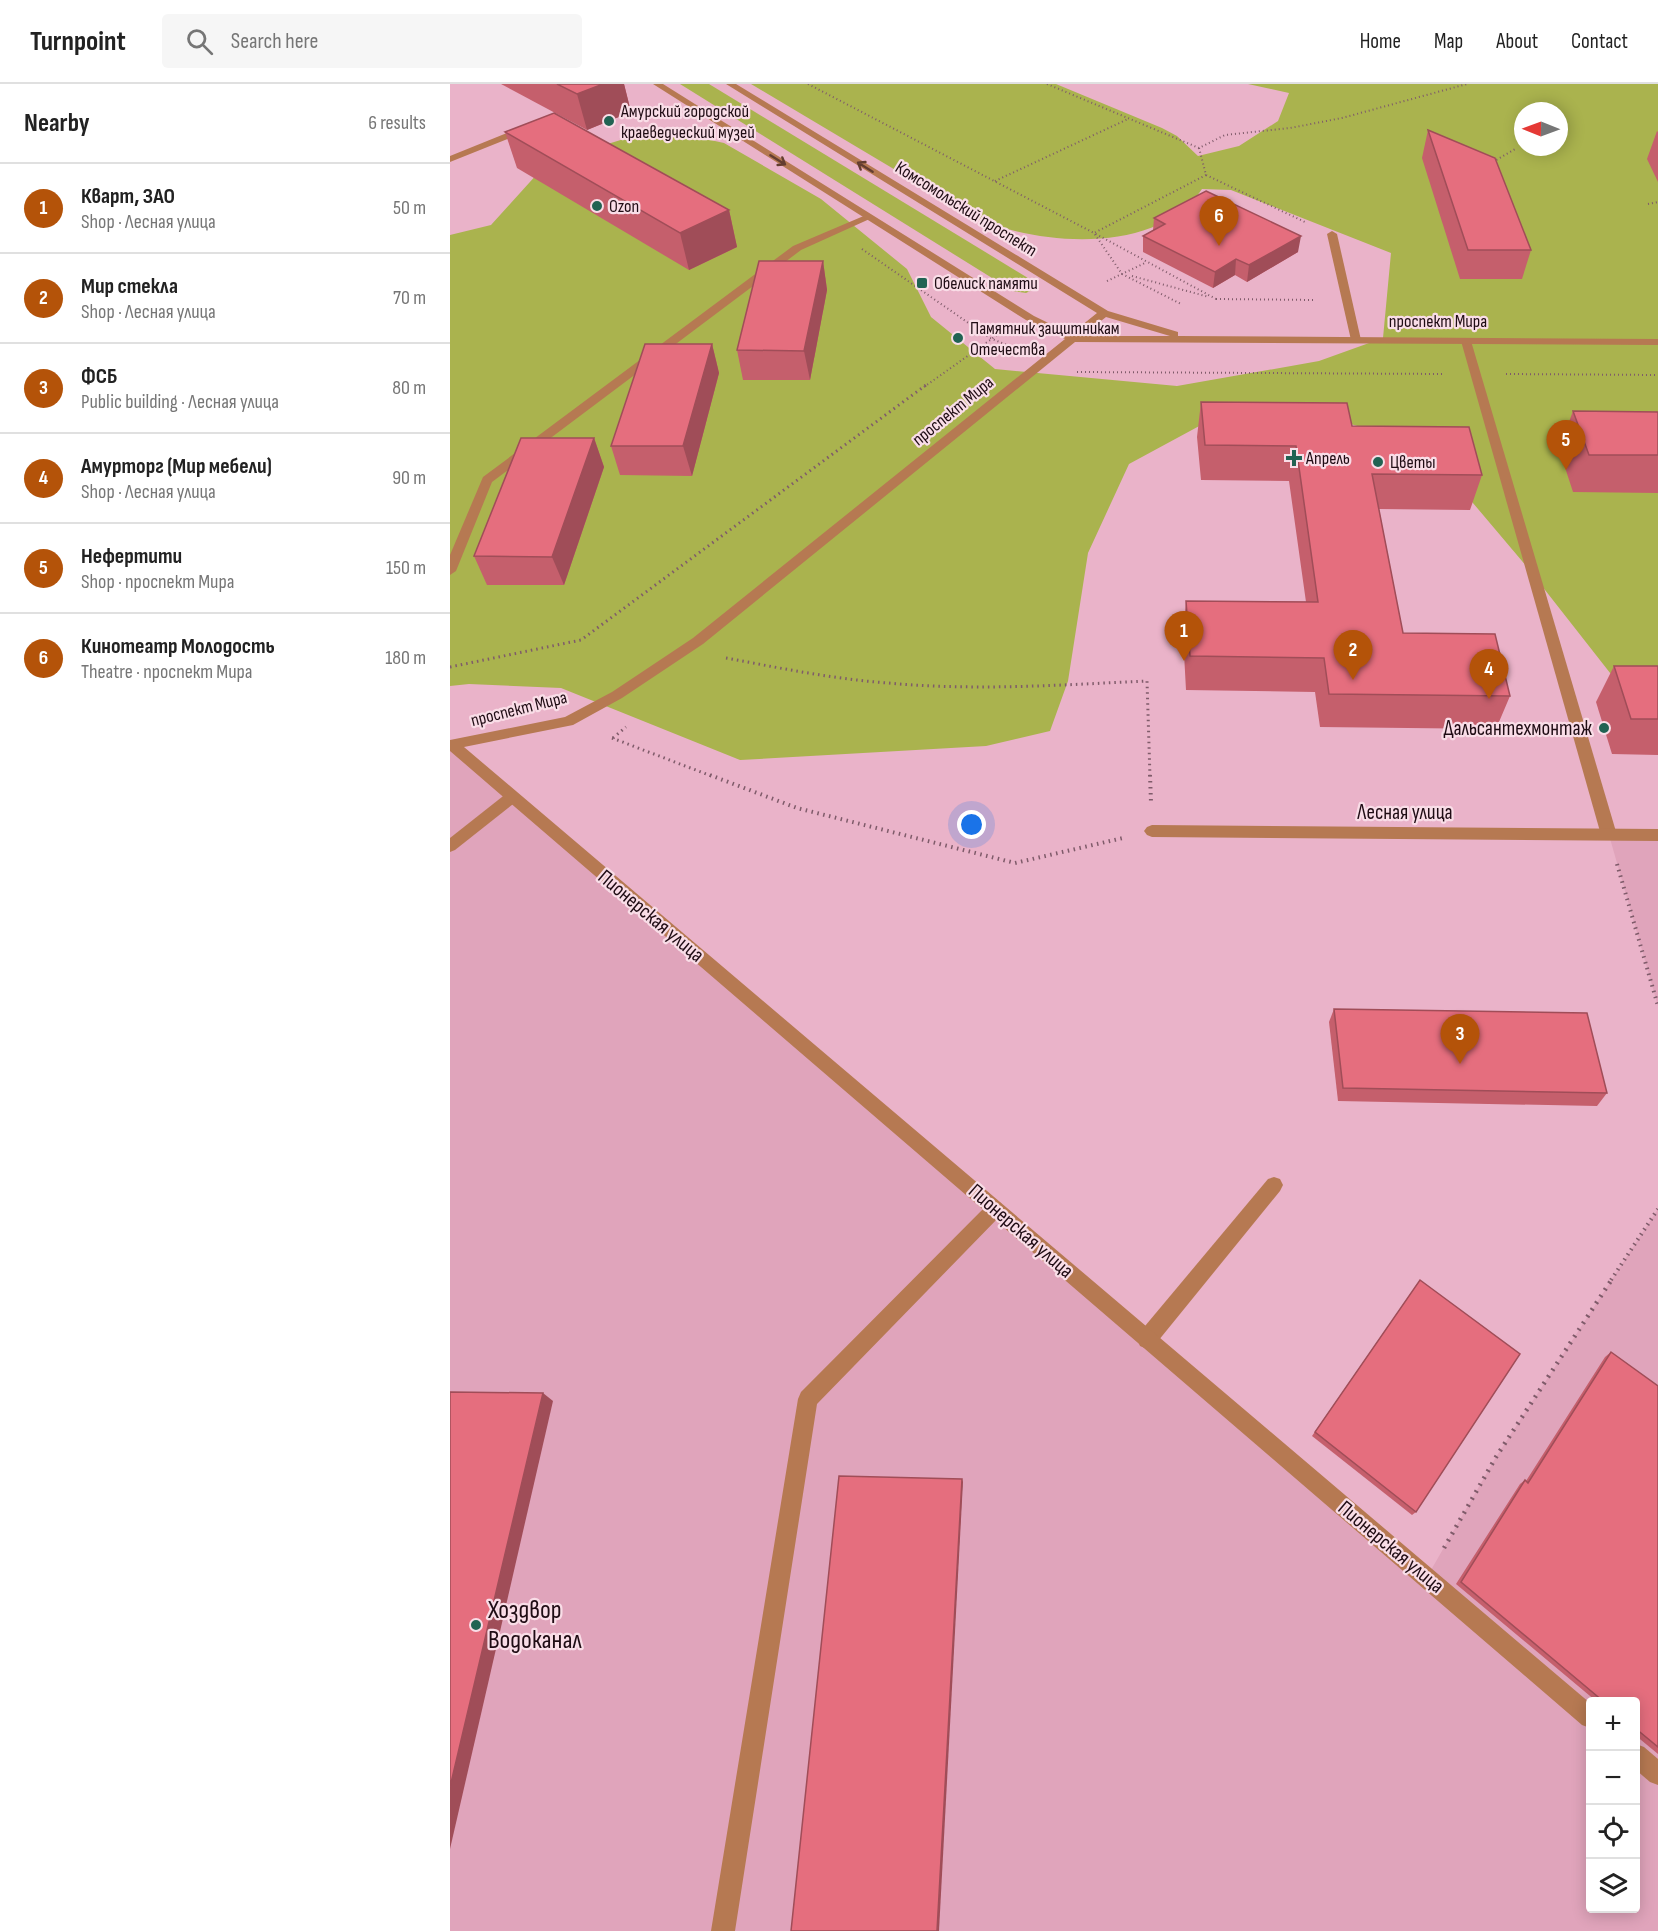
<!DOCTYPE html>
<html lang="en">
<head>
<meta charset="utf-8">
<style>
	:root { --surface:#fff; --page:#f6f6f6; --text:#222; --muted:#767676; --line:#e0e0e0; --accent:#b45309 }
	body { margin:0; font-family:"Sofia Sans Condensed",sans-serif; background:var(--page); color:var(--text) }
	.controls { position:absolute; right:18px; bottom:18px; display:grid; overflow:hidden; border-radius:6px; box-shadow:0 3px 15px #0003 }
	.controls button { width:54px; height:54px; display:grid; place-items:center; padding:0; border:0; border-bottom:2px solid var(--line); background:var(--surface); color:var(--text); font:30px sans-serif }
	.compass { position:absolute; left:1064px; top:18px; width:54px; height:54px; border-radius:50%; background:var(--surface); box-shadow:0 3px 15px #0003; rotate:271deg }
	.you { position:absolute; left:522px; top:741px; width:21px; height:21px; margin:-15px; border:4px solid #fff; border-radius:50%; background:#1a73e8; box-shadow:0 0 0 9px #1a73e833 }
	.badge { display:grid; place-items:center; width:39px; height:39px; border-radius:50%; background:var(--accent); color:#fff; font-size:20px; font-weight:700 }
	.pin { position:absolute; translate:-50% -50px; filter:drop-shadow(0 2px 3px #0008) }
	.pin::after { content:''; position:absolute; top:32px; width:21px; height:18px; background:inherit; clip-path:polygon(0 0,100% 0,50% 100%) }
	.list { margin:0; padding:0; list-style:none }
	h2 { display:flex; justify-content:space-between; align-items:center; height:78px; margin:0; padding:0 24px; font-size:26px }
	h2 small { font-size:20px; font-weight:400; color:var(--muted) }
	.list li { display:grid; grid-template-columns:39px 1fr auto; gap:18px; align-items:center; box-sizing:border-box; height:90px; padding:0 24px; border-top:2px solid var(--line) }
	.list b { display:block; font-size:22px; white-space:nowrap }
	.list p { margin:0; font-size:20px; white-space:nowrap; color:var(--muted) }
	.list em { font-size:20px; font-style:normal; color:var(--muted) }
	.icon { flex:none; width:33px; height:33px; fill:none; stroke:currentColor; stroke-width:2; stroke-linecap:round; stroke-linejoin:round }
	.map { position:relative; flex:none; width:1208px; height:1847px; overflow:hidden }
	header { display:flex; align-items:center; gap:36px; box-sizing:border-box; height:84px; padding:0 30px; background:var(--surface); border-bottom:2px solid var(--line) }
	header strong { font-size:28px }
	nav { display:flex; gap:33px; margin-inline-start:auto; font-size:21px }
	.search { width:420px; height:54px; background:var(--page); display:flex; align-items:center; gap:15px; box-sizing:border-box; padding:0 21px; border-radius:6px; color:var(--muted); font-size:22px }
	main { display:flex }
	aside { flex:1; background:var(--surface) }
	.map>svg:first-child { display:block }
</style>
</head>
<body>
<header>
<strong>Turnpoint</strong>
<div class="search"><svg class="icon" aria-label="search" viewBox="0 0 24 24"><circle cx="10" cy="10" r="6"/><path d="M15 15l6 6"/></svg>Search here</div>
<nav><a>Home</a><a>Map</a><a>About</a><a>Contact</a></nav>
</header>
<main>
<aside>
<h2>Nearby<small>6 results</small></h2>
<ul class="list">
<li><span class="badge">1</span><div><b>Кварт, ЗАО</b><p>Shop · Лесная улица</p></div><em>50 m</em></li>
<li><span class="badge">2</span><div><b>Мир стекла</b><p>Shop · Лесная улица</p></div><em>70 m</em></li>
<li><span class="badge">3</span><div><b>ФСБ</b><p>Public building · Лесная улица</p></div><em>80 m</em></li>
<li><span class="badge">4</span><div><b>Амурторг (Мир мебели)</b><p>Shop · Лесная улица</p></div><em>90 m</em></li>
<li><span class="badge">5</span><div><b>Нефертити</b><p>Shop · проспект Мира</p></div><em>150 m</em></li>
<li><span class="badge">6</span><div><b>Кинотеатр Молодость</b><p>Theatre · проспект Мира</p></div><em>180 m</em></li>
</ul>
</aside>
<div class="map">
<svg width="1208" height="1847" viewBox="0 0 1208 1847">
	<rect width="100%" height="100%" fill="#eab3c9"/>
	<!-- built -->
	<g fill="#e0a4bb" fill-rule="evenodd">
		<path d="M0,661L977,1493L1046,1373L1208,1125V1847H0ZM1140,1618H1186V1824H1140Z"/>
		<polygon points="1159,751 1208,751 1208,922"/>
	</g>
	<!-- green -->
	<g fill="#aab34e" fill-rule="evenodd">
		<polygon points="230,0 259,0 583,197 586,200 586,204 576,209 563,207"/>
		<path d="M301,0H606L712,44L727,52L748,72L789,62L828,37L839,9L798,0H1208V595L1164,594L1077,483L974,361L862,329L777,327L679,380L638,469L618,597L600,647L536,662L290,676L111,604L19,600L0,602V151L41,141L98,78L174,55L233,50L274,59L371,115L457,185L481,233L545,285L727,302L869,277L933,254L941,169L781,106L752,105C709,171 589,162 526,134ZM1073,27H1109V63H1073Z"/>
	</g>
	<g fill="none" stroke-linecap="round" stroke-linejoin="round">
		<!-- path-far3 -->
		<g stroke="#7f5b6a" stroke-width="2" stroke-dasharray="1 3" stroke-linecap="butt">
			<polyline points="358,0 644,149 672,190 731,220"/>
			<polyline points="597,0 749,64 775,51 840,44 892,34 1017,0"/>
			<polyline points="749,64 756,91 857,139"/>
			<polyline points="1043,78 1065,65"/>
			<polyline points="756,91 644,149 766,215"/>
			<polyline points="545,97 678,35"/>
			<polyline points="1198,120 1208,118"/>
			<polyline points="412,165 540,254 564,264"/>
			<polyline points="682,192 759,213"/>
			<polyline points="657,197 695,179"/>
			<polyline points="766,215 866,216"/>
			<polyline points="627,288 994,290"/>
			<polyline points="1056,290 1208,291"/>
			<polyline points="474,303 550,249"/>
		</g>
		<!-- path-far2 -->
		<g stroke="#7f5b6a" stroke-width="3" stroke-dasharray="1.5 4" stroke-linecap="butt">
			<path d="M276,574C330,584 383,595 438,599C524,607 611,601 697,597L700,693"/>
			<polyline points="0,583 131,556 476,301"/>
			<polyline points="162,654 264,693"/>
			<polyline points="163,654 176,643"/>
		</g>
		<!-- path-far1 -->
		<g stroke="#7f5b6a" stroke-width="4" stroke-dasharray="1.5 4.5" stroke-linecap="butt">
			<polyline points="260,691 347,724 565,779 673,754"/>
			<polyline points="700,691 701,718"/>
			<polyline points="1167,780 1208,922"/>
			<polyline points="1161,1196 1208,1125"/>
		</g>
		<!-- path -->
		<polyline stroke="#7f5b6a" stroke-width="4.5" stroke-dasharray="2 6" stroke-linecap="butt" points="994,1464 1046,1373 1162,1195"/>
		<!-- service -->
		<g fill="#b67952" fill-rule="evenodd">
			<polygon points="77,41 80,42 80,46 0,78 0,72"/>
			<polygon points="416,131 424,133 351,166 42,398 6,487 0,491 0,471 33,393 343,162"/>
			<polygon points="882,147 887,150 911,256 906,259 901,256 877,150"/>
			<polygon points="1016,254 1021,257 1167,751 1164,755 1154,755 1151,751 1011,257"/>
			<polygon points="62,707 67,709 69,713 67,717 5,766 0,768 0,754 57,709"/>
			<polygon points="824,1093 830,1095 833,1101 830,1107 704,1262 697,1265 690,1262 687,1255 690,1248 818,1095"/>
			<polygon points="545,1116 551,1119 554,1125 551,1131 367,1320 285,1847 261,1847 348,1315 351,1308 539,1119"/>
		</g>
		<!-- minor -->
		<polygon fill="#b67952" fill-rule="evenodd" points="702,741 1208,745 1208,757 702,753 697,751 694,747 697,743"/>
		<!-- tertiary -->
		<g fill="#b67952" fill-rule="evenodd">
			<path d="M203,0H213L584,232L621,250L647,229L276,0H286L658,227L728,248V252L1208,255V261L625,258L253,560L172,614L123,641L14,663L1140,1619V1644L1132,1641L0,667V656L115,633L162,608L243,554L615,255L576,236ZM656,233L720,252H632Z"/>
			<polygon points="1186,1660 1194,1663 1208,1675 1208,1701 1200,1698 1186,1686"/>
		</g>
	</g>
	<!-- wall -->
	<g fill="#c55f6c">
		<polygon points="51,0 174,0 181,28 137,46"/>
		<polygon points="978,46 1081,166 1072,195 1010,195 972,74"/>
		<polygon points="1207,47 1208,48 1208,98 1197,75"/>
		<polygon points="55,48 279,126 287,163 239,186 67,84"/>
		<polygon points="704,134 848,168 797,198 785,191 763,204 693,168 693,152 703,146"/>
		<polygon points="373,177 377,206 360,296 293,296 287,266"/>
		<polygon points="262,260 269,289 242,392 170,391 161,362"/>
		<polygon points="751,318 902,342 1032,391 1020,426 929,425 953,549 1060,612 1046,645 870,643 865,608 736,606 733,551 736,517 856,518 839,397 751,396 747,353"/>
		<polygon points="1123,327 1208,328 1208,409 1123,408 1109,365"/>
		<polygon points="144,354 154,383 114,501 37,501 24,472"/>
		<polygon points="1164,582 1208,582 1208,671 1162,670 1146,618"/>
		<polygon points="884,925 1157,1009 1147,1022 888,1017 879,938"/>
		<polygon points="970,1196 966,1428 962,1431 862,1352"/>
		<polygon points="1161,1268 1208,1302 1208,1670 1185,1651 1185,1617 1146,1617 1006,1500 1070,1400 1075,1396 1076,1397 1155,1273"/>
	</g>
	<!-- shaded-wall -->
	<g fill="#a04d58">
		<polygon points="153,0 174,0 181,28 137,46 127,10"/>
		<polygon points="279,126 287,163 239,186 230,149"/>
		<polygon points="851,152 848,168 797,198 799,181"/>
		<polygon points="786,175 785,191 763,204 765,188"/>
		<polygon points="373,177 377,206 360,296 354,267"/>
		<polygon points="262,260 269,289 242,392 233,362"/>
		<polygon points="144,354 154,383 114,501 102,473"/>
		<polygon points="93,1309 103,1317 0,1765 0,1703"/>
		<polygon points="512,1395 513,1398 489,1847 487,1847"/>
	</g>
	<!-- building -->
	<g fill="#e56e7e" stroke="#a04d58" stroke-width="1.5">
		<polygon points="107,0 153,0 127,10"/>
		<polygon points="104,29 279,126 230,149 55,48"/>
		<polygon points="978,46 1045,74 1081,166 1018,166"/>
		<polygon points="756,107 851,152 799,181 786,175 765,188 693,152 715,140 704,134"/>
		<polygon points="309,177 373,177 354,267 287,266"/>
		<polygon points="195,260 262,260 233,362 161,362"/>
		<polygon points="751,318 897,319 902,342 1019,343 1032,391 922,390 953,549 1045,550 1060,612 879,610 874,574 740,572 736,517 868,518 846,362 755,361"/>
		<polygon points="1123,327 1208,328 1208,371 1139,371"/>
		<polygon points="71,354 144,354 102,473 24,472"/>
		<polygon points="1164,582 1208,582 1208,635 1181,635"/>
		<polygon points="884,925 1137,929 1157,1009 893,1004"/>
		<polygon points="970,1196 1070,1270 966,1428 865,1348"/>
		<polygon points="1161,1268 1208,1302 1208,1663 1185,1644 1185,1617 1153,1617 1011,1498 1075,1396 1078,1399"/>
		<polygon points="0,1308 93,1309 0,1703"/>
		<polygon points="389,1392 512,1395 487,1847 341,1847"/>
	</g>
	<!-- one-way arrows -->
	<defs><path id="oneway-shaft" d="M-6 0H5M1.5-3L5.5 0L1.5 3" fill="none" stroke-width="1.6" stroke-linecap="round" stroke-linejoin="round" transform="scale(1.5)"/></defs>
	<g stroke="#633d30">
		<use href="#oneway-shaft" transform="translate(328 76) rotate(32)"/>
		<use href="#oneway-shaft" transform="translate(415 83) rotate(-148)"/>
	</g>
	<!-- markers -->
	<g fill="#216353" stroke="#f9dde7" stroke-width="2">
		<circle cx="159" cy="37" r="6"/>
		<circle cx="147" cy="122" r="6"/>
		<rect x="466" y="193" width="12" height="12" rx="3"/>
		<circle cx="508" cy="254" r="6"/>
		<path d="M841 365h6v6h6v6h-6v6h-6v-6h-6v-6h6z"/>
		<circle cx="928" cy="378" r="6"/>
		<circle cx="1154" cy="644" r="6"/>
		<circle cx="26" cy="1541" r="6"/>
	</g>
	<g text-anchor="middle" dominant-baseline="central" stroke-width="4.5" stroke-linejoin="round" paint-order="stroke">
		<!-- far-poi labels -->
		<g font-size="18" fill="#1f0c14" stroke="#f9dde7" text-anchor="start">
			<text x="171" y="27">Амурский городской<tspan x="171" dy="21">краеведческий музей</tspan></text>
			<text x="159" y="122">Ozon</text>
			<text x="484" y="199">Обелиск памяти</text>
			<text x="520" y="244">Памятник защитникам<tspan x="520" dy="21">Отечества</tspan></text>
			<text x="856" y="374">Апрель</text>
			<text x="940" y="378">Цветы</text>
		</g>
		<!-- far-street labels -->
		<g font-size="18" fill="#1f0c14" stroke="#f9dde7">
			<text transform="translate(516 125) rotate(32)">Комсомольский проспект</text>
			<text x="988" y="237">проспект Мира</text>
			<text transform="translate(503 327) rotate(-39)">проспект Мира</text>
			<text transform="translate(69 625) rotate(-14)">проспект Мира</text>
		</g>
		<!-- poi labels -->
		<g font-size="21" fill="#1f0c14" stroke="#f9dde7" text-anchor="end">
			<text x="1142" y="644">Дальсантехмонтаж</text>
		</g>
		<!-- street labels -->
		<g font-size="21" fill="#1f0c14" stroke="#f9dde7">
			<text x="955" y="728">Лесная улица</text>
			<text transform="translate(201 832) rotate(40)">Пионерская улица</text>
			<text transform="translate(571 1147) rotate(41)">Пионерская улица</text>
			<text transform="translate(941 1463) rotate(40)">Пионерская улица</text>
		</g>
		<!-- near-poi labels -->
		<g font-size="26" fill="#1f0c14" stroke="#f9dde7" text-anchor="start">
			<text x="38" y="1526">Хоздвор<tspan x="38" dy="30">Водоканал</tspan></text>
		</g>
	</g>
</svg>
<div class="controls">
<button>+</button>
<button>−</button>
<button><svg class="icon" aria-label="locate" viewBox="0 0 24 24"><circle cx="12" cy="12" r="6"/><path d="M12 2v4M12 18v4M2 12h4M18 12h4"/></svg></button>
<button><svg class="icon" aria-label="layers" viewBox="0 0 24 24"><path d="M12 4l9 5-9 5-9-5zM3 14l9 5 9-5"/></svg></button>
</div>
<svg class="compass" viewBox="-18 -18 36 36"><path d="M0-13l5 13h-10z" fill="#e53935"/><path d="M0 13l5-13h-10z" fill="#767676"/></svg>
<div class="you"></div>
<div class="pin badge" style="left:734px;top:577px">1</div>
<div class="pin badge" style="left:903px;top:596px">2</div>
<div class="pin badge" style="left:1010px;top:980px">3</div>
<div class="pin badge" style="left:1039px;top:615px">4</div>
<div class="pin badge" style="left:1116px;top:386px">5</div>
<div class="pin badge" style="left:769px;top:162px">6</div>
</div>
</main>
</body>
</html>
